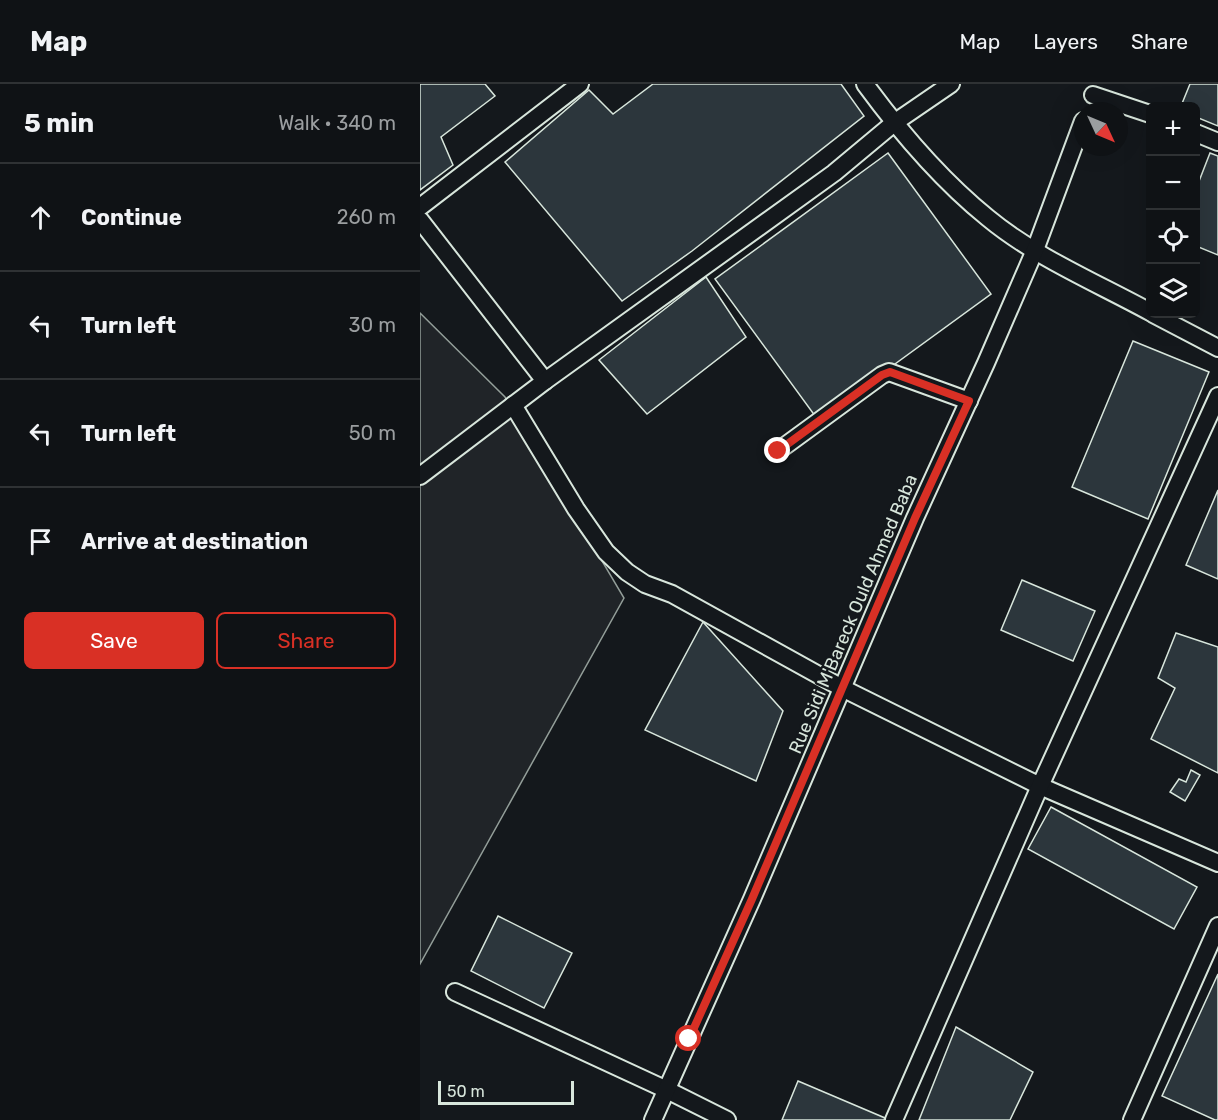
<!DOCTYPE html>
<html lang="en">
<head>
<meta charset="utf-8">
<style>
	:root { --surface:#0f1215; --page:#1d2022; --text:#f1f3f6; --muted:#9b9ea0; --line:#2f3234; --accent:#d93025 }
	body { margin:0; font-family:Rubik,sans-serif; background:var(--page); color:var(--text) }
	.controls { position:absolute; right:18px; top:18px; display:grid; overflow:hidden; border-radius:9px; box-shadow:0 6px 24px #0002 }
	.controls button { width:54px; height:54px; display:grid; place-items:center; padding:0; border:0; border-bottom:2px solid var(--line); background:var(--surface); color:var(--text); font:30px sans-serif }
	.compass { position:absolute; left:654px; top:18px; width:54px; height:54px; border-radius:50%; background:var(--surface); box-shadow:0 6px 24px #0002; rotate:134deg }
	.scale { position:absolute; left:18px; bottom:15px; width:136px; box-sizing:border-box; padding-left:6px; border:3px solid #d8e6dc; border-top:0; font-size:16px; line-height:21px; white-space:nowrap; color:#d8e6dc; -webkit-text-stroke:4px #14181c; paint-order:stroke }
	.stop { position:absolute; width:18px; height:18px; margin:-14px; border:4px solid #d93025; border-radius:50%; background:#fff }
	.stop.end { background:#d93025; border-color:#fff; box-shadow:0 2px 6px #0008 }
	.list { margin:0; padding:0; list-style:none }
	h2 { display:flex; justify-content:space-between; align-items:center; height:78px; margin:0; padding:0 24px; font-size:26px }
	h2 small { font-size:20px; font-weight:400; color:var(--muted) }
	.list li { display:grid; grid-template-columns:39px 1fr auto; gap:18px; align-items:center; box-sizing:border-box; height:108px; padding:0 24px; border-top:2px solid var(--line) }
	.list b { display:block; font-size:22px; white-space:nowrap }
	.list em { font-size:20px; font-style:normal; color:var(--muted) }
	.actions { display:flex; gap:12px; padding:18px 24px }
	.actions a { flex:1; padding:14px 0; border:2px solid var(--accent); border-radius:9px; text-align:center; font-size:21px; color:var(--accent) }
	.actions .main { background:var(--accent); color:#fff }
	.icon { flex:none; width:33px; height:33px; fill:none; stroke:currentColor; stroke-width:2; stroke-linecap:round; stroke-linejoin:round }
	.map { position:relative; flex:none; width:798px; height:1036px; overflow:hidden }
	header { display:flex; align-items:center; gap:36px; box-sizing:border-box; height:84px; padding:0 30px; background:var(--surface); border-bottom:2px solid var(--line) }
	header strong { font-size:28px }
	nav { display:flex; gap:33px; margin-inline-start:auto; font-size:21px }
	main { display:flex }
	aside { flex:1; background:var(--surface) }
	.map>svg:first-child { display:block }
</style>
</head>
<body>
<header>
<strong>Map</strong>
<nav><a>Map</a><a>Layers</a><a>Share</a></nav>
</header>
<main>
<aside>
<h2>5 min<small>Walk · 340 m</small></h2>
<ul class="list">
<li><svg class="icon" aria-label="ahead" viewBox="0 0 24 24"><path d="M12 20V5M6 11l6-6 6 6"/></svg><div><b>Continue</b></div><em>260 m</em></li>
<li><svg class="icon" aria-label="left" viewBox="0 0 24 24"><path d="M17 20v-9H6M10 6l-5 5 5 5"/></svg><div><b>Turn left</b></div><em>30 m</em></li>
<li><svg class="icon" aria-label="left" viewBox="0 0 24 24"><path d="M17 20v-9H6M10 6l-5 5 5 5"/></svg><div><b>Turn left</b></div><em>50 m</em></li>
<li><svg class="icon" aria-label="arrive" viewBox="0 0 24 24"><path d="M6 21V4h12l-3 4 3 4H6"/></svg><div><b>Arrive at destination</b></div></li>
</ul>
<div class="actions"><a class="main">Save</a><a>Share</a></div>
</aside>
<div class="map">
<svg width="798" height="1036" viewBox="0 0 798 1036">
	<rect width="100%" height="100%" fill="#14181c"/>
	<!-- green -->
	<polygon fill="#202428" stroke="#939e99" stroke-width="1.5" points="0,229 85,313 204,514 0,880"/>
	<!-- building -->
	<g fill="#2c363c" stroke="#d8e6dc" stroke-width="1.5">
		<polygon points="0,0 65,0 75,12 21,53 33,81 0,106"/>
		<polygon points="233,0 421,0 444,32 272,167 202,217 85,78 169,6 193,30"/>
		<polygon points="770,0 798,0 798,42 776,33 776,22 761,22"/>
		<polygon points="468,69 571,210 398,336 295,195"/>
		<polygon points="790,69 798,72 798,171 776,162 776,105"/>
		<polygon points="286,193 326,253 227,330 179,276"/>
		<polygon points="713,257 789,288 728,435 652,403"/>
		<polygon points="798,406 798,495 766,481"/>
		<polygon points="602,496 675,527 653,577 581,546"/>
		<polygon points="283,538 363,627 336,697 225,646"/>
		<polygon points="756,549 798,563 798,689 731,655 755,604 738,594"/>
		<polygon points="771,686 780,691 765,717 750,708 759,695 766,698"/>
		<polygon points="631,723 777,803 754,845 608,765"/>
		<polygon points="78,832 152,869 124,924 51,887"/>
		<polygon points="798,890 798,1036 795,1036 742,1012"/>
		<polygon points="536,943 613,988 590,1036 499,1036"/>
		<polygon points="378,997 465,1034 464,1036 362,1036"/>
	</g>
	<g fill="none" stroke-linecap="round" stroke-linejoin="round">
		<!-- minor casing -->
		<g stroke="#d8e6dc" stroke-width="20">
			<g id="minor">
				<path d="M445,0C481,49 521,96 568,134C615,173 677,199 730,228"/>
				<polyline points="673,11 730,30"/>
				<polyline points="776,49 798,58"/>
				<polyline points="0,123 160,0"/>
				<polyline points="0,136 125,297"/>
				<polyline points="733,230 798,264"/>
				<polyline points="93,321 156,425 186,468 207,488 225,500 252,510 422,604 620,702 798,779"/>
				<polyline points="358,367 462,291 469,288 549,317"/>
				<polyline points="0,392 125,297 414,89 474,39 531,0"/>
				<polyline points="35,908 247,1006 307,1036"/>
				<polyline points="233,1036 332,815 495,434 566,279 615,166 663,37"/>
				<polyline points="474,1036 620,702 798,312"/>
				<polyline points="712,1036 798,842"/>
			</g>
		</g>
		<!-- minor -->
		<use href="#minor" stroke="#14181c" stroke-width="16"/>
	</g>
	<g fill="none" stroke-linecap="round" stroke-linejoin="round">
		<!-- route -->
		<polyline stroke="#d93025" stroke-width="8" points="269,955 332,815 495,434 549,317 470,288 462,291 358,367"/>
	</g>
	<g text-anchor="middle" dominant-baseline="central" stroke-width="4.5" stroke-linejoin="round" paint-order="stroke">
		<!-- street labels -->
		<g font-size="18" fill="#d8e6dc" stroke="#14181c">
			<text transform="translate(433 530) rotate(-67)">Rue Sidi M'Bareck Ould Ahmed Baba</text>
		</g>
	</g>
</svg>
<div class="controls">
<button>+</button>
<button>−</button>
<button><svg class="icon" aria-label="locate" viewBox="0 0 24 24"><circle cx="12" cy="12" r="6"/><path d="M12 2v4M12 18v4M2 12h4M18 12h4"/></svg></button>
<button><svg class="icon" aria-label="layers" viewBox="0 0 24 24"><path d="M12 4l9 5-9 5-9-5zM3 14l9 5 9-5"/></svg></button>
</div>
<svg class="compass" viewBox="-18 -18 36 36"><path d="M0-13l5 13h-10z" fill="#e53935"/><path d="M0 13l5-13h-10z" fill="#9b9ea0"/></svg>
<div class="scale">50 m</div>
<div class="stop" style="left:269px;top:955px"></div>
<div class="stop end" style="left:358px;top:367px"></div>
</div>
</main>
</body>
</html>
